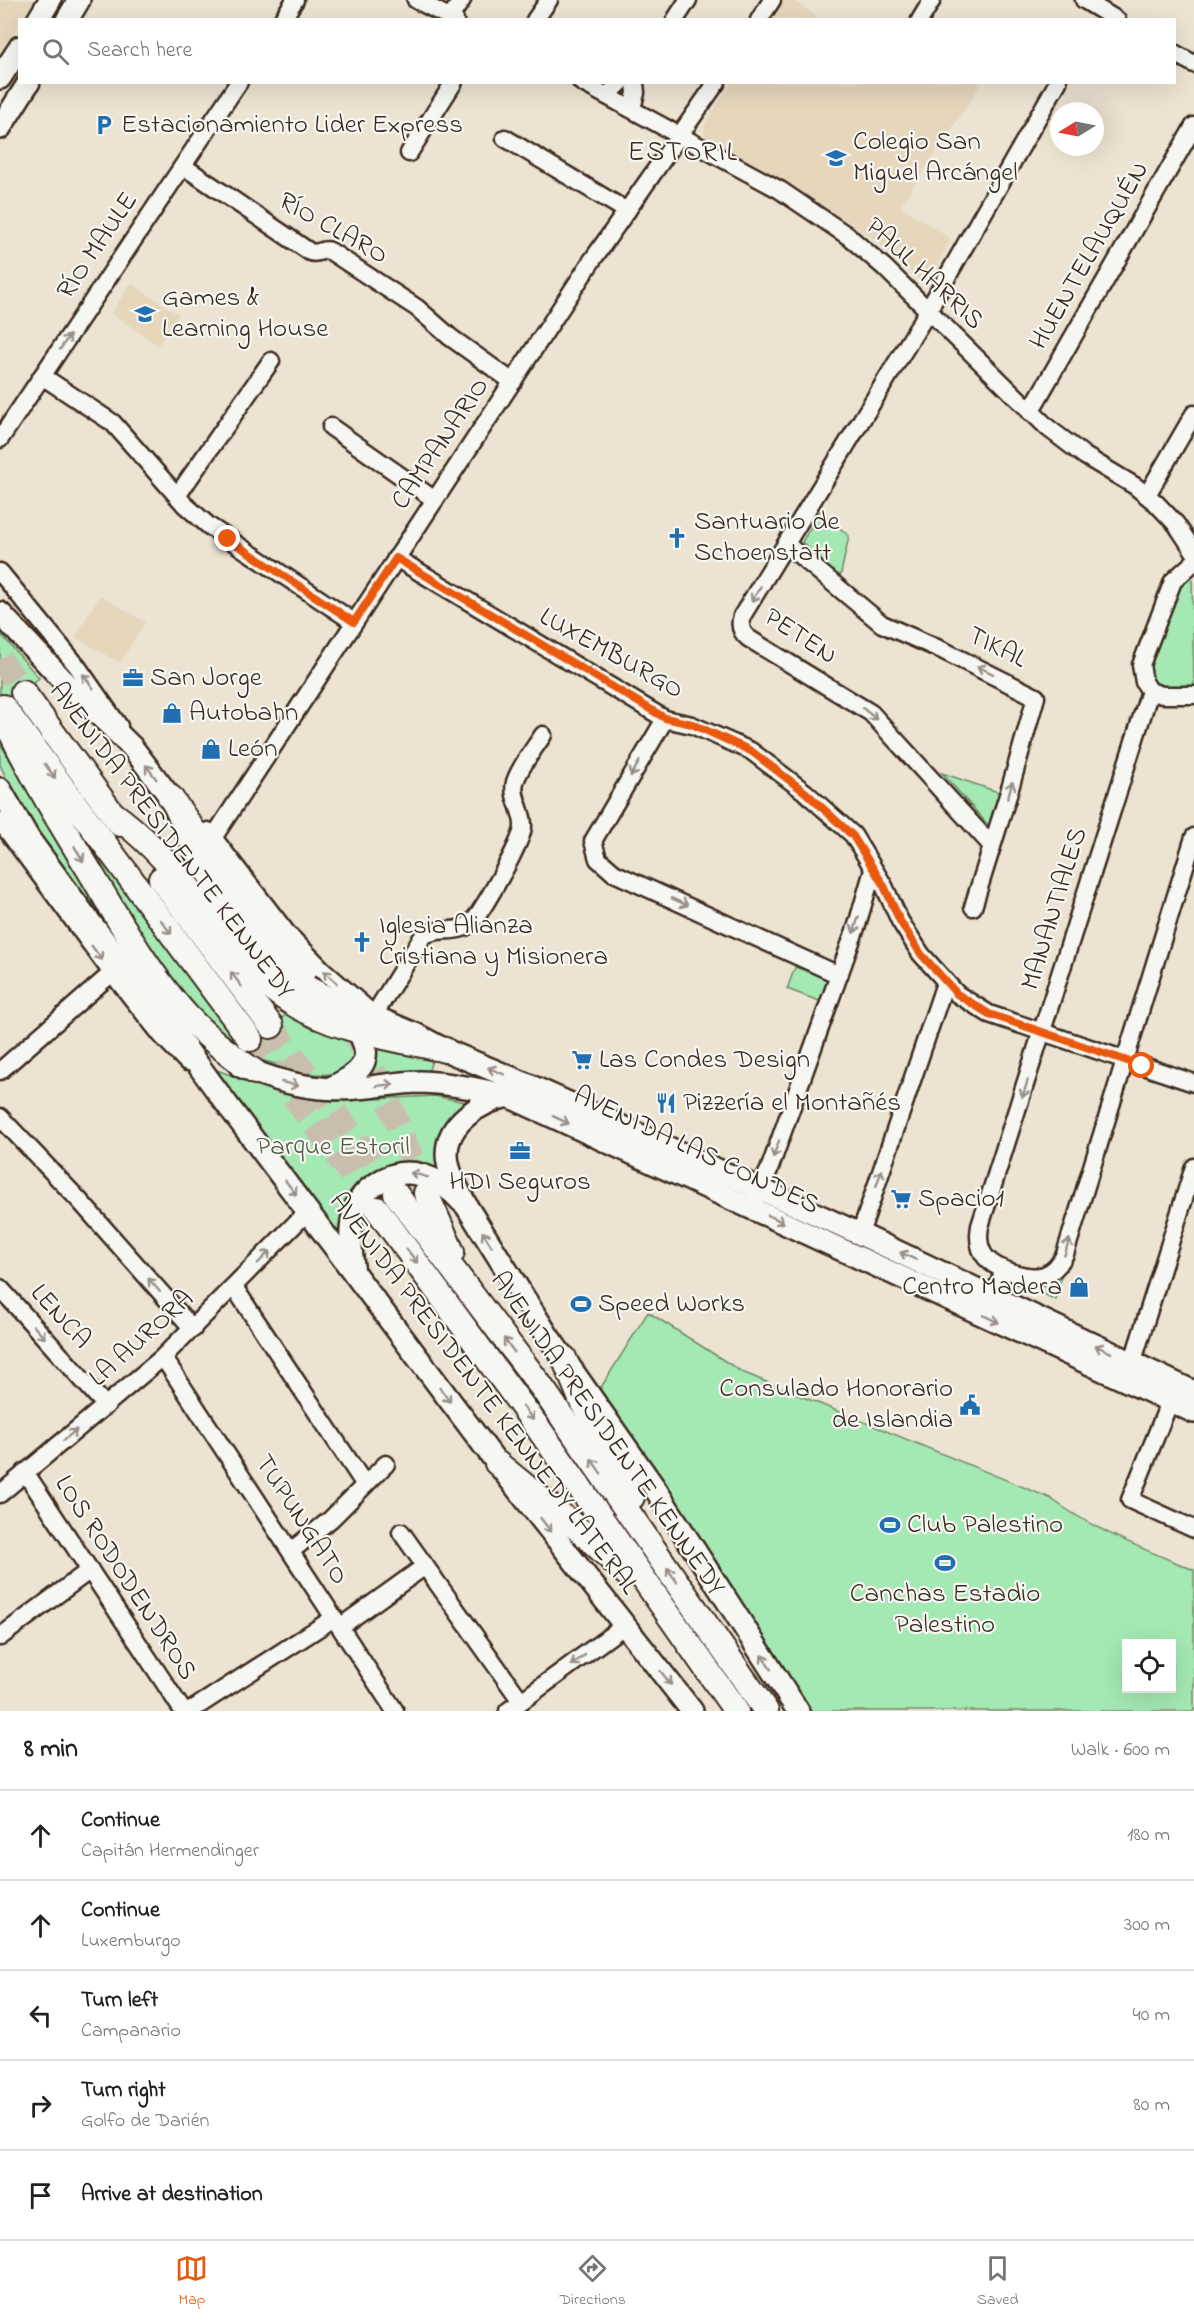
<!DOCTYPE html>
<html lang="en">
<head>
<meta charset="utf-8">
<style>
	:root { --surface:#fff; --page:#f2f2f2; --text:#202124; --muted:#757577; --line:#e0e0e0; --accent:#ea580c }
	body { margin:0; font-family:"Indie Flower",sans-serif; background:var(--page); color:var(--text) }
	.controls { position:absolute; right:18px; bottom:18px; display:grid; overflow:hidden; border-radius:0px; box-shadow:0 6px 24px #0002 }
	.controls button { width:54px; height:54px; display:grid; place-items:center; padding:0; border:0; border-bottom:2px solid var(--line); background:var(--surface); color:var(--text); font:30px sans-serif }
	.compass { position:absolute; left:1050px; top:102px; width:54px; height:54px; border-radius:50%; background:var(--surface); box-shadow:0 6px 24px #0002; rotate:260deg }
	.stop { position:absolute; width:18px; height:18px; margin:-14px; border:4px solid #ea580c; border-radius:50%; background:#fff }
	.stop.end { background:#ea580c; border-color:#fff; box-shadow:0 2px 6px #0008 }
	.list { margin:0; padding:0; list-style:none }
	h2 { display:flex; justify-content:space-between; align-items:center; height:78px; margin:0; padding:0 24px; font-size:26px }
	h2 small { font-size:20px; font-weight:400; color:var(--muted) }
	.list li { display:grid; grid-template-columns:39px 1fr auto; gap:18px; align-items:center; box-sizing:border-box; height:90px; padding:0 24px; border-top:2px solid var(--line) }
	.list b { display:block; font-size:22px; white-space:nowrap }
	.list p { margin:0; font-size:20px; white-space:nowrap; color:var(--muted) }
	.list em { font-size:20px; font-style:normal; color:var(--muted) }
	.icon { flex:none; width:33px; height:33px; fill:none; stroke:currentColor; stroke-width:2; stroke-linecap:round; stroke-linejoin:round }
	.map { position:relative; flex:none; width:1194px; height:1711px; overflow:hidden }
	.search { position:absolute; background:var(--surface); box-shadow:0 6px 24px #0002; left:18px; right:18px; top:18px; height:66px; display:flex; align-items:center; gap:15px; box-sizing:border-box; padding:0 21px; border-radius:0px; color:var(--muted); font-size:22px }
	.sheet { height:528px; background:var(--surface) }
	nav { display:flex; justify-content:space-around; align-items:center; box-sizing:border-box; height:84px; border-top:2px solid var(--line); background:var(--surface); font-size:16px; color:var(--muted) }
	nav a { display:grid; justify-items:center; gap:3px }
	nav .on { color:var(--accent) }
	.map>svg:first-child { display:block }
</style>
</head>
<body>
<div class="map">
<svg width="1194" height="1711" viewBox="0 0 1194 1711">
	<rect width="100%" height="100%" fill="#ece3d2"/>
	<filter id="ink" filterUnits="userSpaceOnUse"><feTurbulence type="fractalNoise" baseFrequency=".0167" numOctaves="2"/><feDisplacementMap in="SourceGraphic" scale="12" xChannelSelector="R" yChannelSelector="G"/><feConvolveMatrix kernelMatrix="1 2 1 2 8 2 1 2 1" color-interpolation-filters="sRGB"/></filter>
	<g filter="url(#ink)">
		<!-- built -->
		<g fill="#e5d6bc">
			<polygon points="0,0 35,0 22,19 20,20 19,24 0,54"/>
			<polygon points="783,0 793,0 820,19 771,19"/>
			<polygon points="976,82 980,86 900,206 951,239 926,286 876,240 777,176 705,140 704,125 731,83"/>
			<polygon points="131,283 179,315 158,345 111,313"/>
			<polygon points="100,595 145,622 120,663 75,637"/>
		</g>
		<!-- green -->
		<g fill="#a4e8b3" stroke="#708968" stroke-width="1.5" fill-rule="evenodd">
			<polygon points="820,511 849,536 840,578 802,542"/>
			<polygon points="1192,573 1194,688 1164,691 1149,682 1145,667 1181,575"/>
			<polygon points="0,633 39,678 0,706"/>
			<polygon points="0,743 49,827 97,901 123,952 107,926 43,842 17,800 0,765"/>
			<polygon points="942,773 1001,793 989,826"/>
			<polygon points="83,838 151,921 246,1045 287,1014 432,1061 428,1072 374,1076 315,1074 249,1057 178,993 81,841"/>
			<polygon points="795,967 830,979 822,1002 787,989"/>
			<polygon points="217,1070 278,1093 331,1101 435,1096 470,1103 438,1144 436,1168 418,1161 399,1163 375,1172 357,1191 340,1238"/>
			<polygon points="1063,1267 1056,1300 1021,1284 1022,1282"/>
			<path d="M648,1312L742,1372L1050,1498C1093,1530 1144,1549 1194,1570V1711H806L600,1389ZM1126,1644H1172V1688H1126Z"/>
		</g>
		<g fill="none" stroke-linecap="round" stroke-linejoin="round">
			<!-- highway-tunnel -->
			<g stroke="#c9beae" stroke-width="24" stroke-dasharray="24 12" stroke-linecap="butt">
				<polyline points="0,659 23,692"/>
				<polyline points="271,1026 396,1194"/>
				<polyline points="250,1039 377,1209"/>
				<polyline points="357,1039 387,1098 426,1193"/>
			</g>
			<!-- minor casing -->
			<g stroke="#3b2a1e" stroke-width="21">
				<g id="minor">
					<polyline points="416,0 455,20"/>
					<polyline points="1084,0 1117,20"/>
					<polyline points="450,17 462,0"/>
					<polyline points="282,20 295,0"/>
					<polyline points="535,20 549,0"/>
					<polyline points="675,20 688,0"/>
					<polyline points="759,20 772,0"/>
					<polyline points="920,20 932,0"/>
					<polyline points="1174,53 1194,64"/>
					<polyline points="581,82 780,190 848,236 884,267 1048,428 1085,456 1135,486 1156,503 1176,524 1194,551"/>
					<polyline points="608,95 621,82"/>
					<polyline points="632,108 636,93 635,82"/>
					<polyline points="505,138 627,211"/>
					<polyline points="409,153 454,82"/>
					<path d="M183,166L310,252C318,255 323,248 330,251L417,308L450,337L513,382"/>
					<polyline points="42,376 113,423 185,505 209,526 354,622"/>
					<polyline points="1030,412 1194,126"/>
					<polyline points="331,427 435,500"/>
					<polyline points="0,439 239,82"/>
					<polyline points="1147,495 1194,414"/>
					<polyline points="177,496 271,361"/>
					<polyline points="786,544 882,624 944,651 1036,697 1009,792 973,907"/>
					<polyline points="396,558 665,719 692,725 751,751 805,792 853,835 884,886 900,921 921,954 957,994 989,1014 1194,1083"/>
					<polyline points="1194,562 1173,581 1141,665 1144,682 1150,691 1162,695 1194,695"/>
					<polyline points="0,572 77,666 119,726"/>
					<path d="M1150,691L980,1226C975,1254 989,1266 1014,1273C1038,1280 1053,1278 1065,1254L1194,837"/>
					<polyline points="665,719 593,841 598,859 614,873 839,975"/>
					<polyline points="0,821 112,973 162,1036 187,1062"/>
					<path d="M208,831L286,932L323,970L374,1015L423,936C438,926 458,935 471,923C481,914 523,840 523,827C524,811 511,798 515,782C520,766 534,749 543,735"/>
					<polyline points="213,838 593,259 717,82"/>
					<path d="M992,846L871,713L748,638C741,632 739,625 742,616L922,321L1058,82"/>
					<polyline points="0,1071 112,973"/>
					<polyline points="0,1117 79,1200 193,1329"/>
					<polyline points="755,1199 769,1170 857,925 873,870"/>
					<polyline points="860,1234 945,983"/>
					<polyline points="234,1287 365,1485"/>
					<polyline points="0,1288 106,1406"/>
					<polyline points="994,1296 1004,1270"/>
					<polyline points="163,1357 395,1711"/>
					<polyline points="1129,1373 1194,1167"/>
					<polyline points="1170,1401 1130,1500 1194,1529"/>
					<polyline points="25,1472 183,1711"/>
					<polyline points="0,1494 163,1357 308,1211"/>
					<polyline points="401,1532 521,1701"/>
					<polyline points="291,1551 331,1519 386,1464"/>
					<polyline points="340,1627 425,1566"/>
					<polyline points="0,1637 90,1570"/>
					<polyline points="190,1711 334,1618"/>
					<polyline points="508,1711 625,1625"/>
				</g>
			</g>
			<!-- major casing -->
			<g stroke="#3b2a1e" stroke-width="26">
				<g id="major">
					<polyline points="38,20 50,0"/>
					<polyline points="67,20 79,0"/>
					<polyline points="0,78 20,47"/>
					<polyline points="0,128 29,82"/>
					<polyline points="0,613 61,678 132,747 170,797 200,862 239,924 271,961 297,981 323,995 417,1035 445,1050 531,1086 860,1234 1194,1392"/>
					<polyline points="0,789 29,839 86,917 162,1015 217,1091 497,1463 692,1711"/>
					<path d="M240,1066C278,1082 315,1092 357,1088C378,1087 399,1082 421,1082C451,1083 479,1089 508,1096L1194,1412"/>
					<path d="M330,1088C366,1072 377,1056 352,1022"/>
					<path d="M508,1096C481,1102 447,1122 447,1154C447,1172 459,1191 467,1207L548,1336L654,1487L798,1711"/>
					<path d="M354,1273C351,1252 348,1229 355,1209C359,1198 366,1190 376,1184C406,1162 439,1176 462,1202"/>
				</g>
			</g>
			<!-- highway casing -->
			<g stroke="#3b2a1e" stroke-width="28">
				<g id="highway">
					<polyline points="23,692 120,824"/>
					<polyline points="3,707 250,1039"/>
					<path d="M10,730C34,780 60,823 89,870C117,917 151,977 188,1017C208,1038 231,1056 255,1072"/>
					<polyline points="170,797 245,904 304,970"/>
					<path d="M112,813C144,836 170,864 195,896C224,933 248,975 289,1001C335,1031 392,1038 445,1050"/>
					<polyline points="161,879 271,1026"/>
					<polyline points="426,1193 452,1252"/>
					<polyline points="396,1194 540,1385 766,1711"/>
					<polyline points="377,1209 536,1425 736,1711"/>
					<polyline points="564,1358 582,1402 632,1497"/>
					<polyline points="497,1463 583,1533 627,1574"/>
				</g>
			</g>
			<!-- minor -->
			<use href="#minor" stroke="#f6f6f2" stroke-width="16"/>
			<!-- major -->
			<use href="#major" stroke="#f6f6f2" stroke-width="21"/>
			<!-- highway -->
			<use href="#highway" stroke="#f6f6f2" stroke-width="24"/>
		</g>
		<!-- one-way arrows -->
		<defs><path id="oneway-shaft" d="M-6 0H5M1.5-3L5.5 0L1.5 3" fill="none" stroke-width="1.6" stroke-linecap="round" stroke-linejoin="round" transform="scale(1.5)"/></defs>
		<g stroke="#989088">
			<use href="#oneway-shaft" transform="translate(65 342) rotate(-56)"/>
			<use href="#oneway-shaft" transform="translate(756 594) rotate(121)"/>
			<use href="#oneway-shaft" transform="translate(985 670) rotate(-154)"/>
			<use href="#oneway-shaft" transform="translate(88 681) rotate(-126)"/>
			<use href="#oneway-shaft" transform="translate(870 714) rotate(39)"/>
			<use href="#oneway-shaft" transform="translate(635 769) rotate(120)"/>
			<use href="#oneway-shaft" transform="translate(50 771) rotate(54)"/>
			<use href="#oneway-shaft" transform="translate(151 772) rotate(-127)"/>
			<use href="#oneway-shaft" transform="translate(1010 790) rotate(-73)"/>
			<use href="#oneway-shaft" transform="translate(79 854) rotate(59)"/>
			<use href="#oneway-shaft" transform="translate(680 902) rotate(24)"/>
			<use href="#oneway-shaft" transform="translate(856 925) rotate(108)"/>
			<use href="#oneway-shaft" transform="translate(166 927) rotate(53)"/>
			<use href="#oneway-shaft" transform="translate(97 953) rotate(53)"/>
			<use href="#oneway-shaft" transform="translate(330 977) rotate(-137)"/>
			<use href="#oneway-shaft" transform="translate(236 979) rotate(-127)"/>
			<use href="#oneway-shaft" transform="translate(496 1071) rotate(-157)"/>
			<use href="#oneway-shaft" transform="translate(290 1084) rotate(13)"/>
			<use href="#oneway-shaft" transform="translate(385 1085) rotate(-7)"/>
			<use href="#oneway-shaft" transform="translate(1025 1089) rotate(108)"/>
			<use href="#oneway-shaft" transform="translate(561 1120) rotate(25)"/>
			<use href="#oneway-shaft" transform="translate(776 1149) rotate(110)"/>
			<use href="#oneway-shaft" transform="translate(419 1175) rotate(-166)"/>
			<use href="#oneway-shaft" transform="translate(879 1178) rotate(-71)"/>
			<use href="#oneway-shaft" transform="translate(291 1188) rotate(53)"/>
			<use href="#oneway-shaft" transform="translate(776 1219) rotate(25)"/>
			<use href="#oneway-shaft" transform="translate(487 1239) rotate(-122)"/>
			<use href="#oneway-shaft" transform="translate(1067 1247) rotate(-73)"/>
			<use href="#oneway-shaft" transform="translate(412 1256) rotate(53)"/>
			<use href="#oneway-shaft" transform="translate(908 1256) rotate(-155)"/>
			<use href="#oneway-shaft" transform="translate(264 1257) rotate(-46)"/>
			<use href="#oneway-shaft" transform="translate(154 1285) rotate(-131)"/>
			<use href="#oneway-shaft" transform="translate(991 1319) rotate(25)"/>
			<use href="#oneway-shaft" transform="translate(39 1332) rotate(48)"/>
			<use href="#oneway-shaft" transform="translate(509 1345) rotate(-127)"/>
			<use href="#oneway-shaft" transform="translate(1103 1349) rotate(-154)"/>
			<use href="#oneway-shaft" transform="translate(445 1395) rotate(53)"/>
			<use href="#oneway-shaft" transform="translate(528 1413) rotate(54)"/>
			<use href="#oneway-shaft" transform="translate(70 1435) rotate(-39)"/>
			<use href="#oneway-shaft" transform="translate(596 1466) rotate(-125)"/>
			<use href="#oneway-shaft" transform="translate(546 1525) rotate(52)"/>
			<use href="#oneway-shaft" transform="translate(672 1575) rotate(-125)"/>
			<use href="#oneway-shaft" transform="translate(578 1660) rotate(144)"/>
			<use href="#oneway-shaft" transform="translate(766 1662) rotate(-123)"/>
			<use href="#oneway-shaft" transform="translate(666 1678) rotate(52)"/>
		</g>
	</g>
	<g fill="none" stroke-linecap="round" stroke-linejoin="round" filter="url(#ink)">
		<!-- route -->
		<polyline stroke="#ea580c" stroke-width="8" points="228,539 354,622 396,558 665,718 692,724 751,751 805,792 853,836 884,886 900,921 921,954 957,994 989,1014 1142,1066"/>
	</g>
	<!-- icons -->
	<defs>
		<g id="parking-bare" transform="scale(1.62)"><path d="M-3.5-5.5H1a3.5 3.5 0 0 1 0 7H-1V5.5H-3.5ZM-1-3.4V-.6H.8a1.4 1.4 0 0 0 0-2.8Z" fill="#1f6fb2" stroke="#f6f6f2" stroke-width="2.5" paint-order="stroke"/></g>
		<g id="school-bare" transform="scale(1.62)"><path d="M0-5L7-2L0 1L-7-2ZM-4 1L0 2.5L4 1V4Q0 6-4 4Z" fill="#1f6fb2" stroke="#f6f6f2" stroke-width="2.5" paint-order="stroke"/></g>
		<g id="church-bare" transform="scale(1.62)"><path d="M-1.2-6h2.4v3.5h3.3v2.4h-3.3V6h-2.4V-.1h-3.3v-2.4h3.3Z" fill="#1f6fb2" stroke="#f6f6f2" stroke-width="2.5" paint-order="stroke"/></g>
		<g id="office-bare" transform="scale(1.62)"><path d="M-6-3h4V-5.5h4V-3h4V5H-6ZM-1-4.5V-3h2v-1.5ZM-6 0V1H6V0Z" fill="#1f6fb2" stroke="#f6f6f2" stroke-width="2.5" paint-order="stroke"/></g>
		<g id="shop-bare" transform="scale(1.62)"><path d="M-5-2.5h2.3a2.7 3.5 0 0 1 5.4 0H5L5.5 6h-11ZM-1.5-2.5h3a1.5 2.3 0 0 0-3 0Z" fill="#1f6fb2" stroke="#f6f6f2" stroke-width="2.5" paint-order="stroke"/></g>
		<g id="supermarket-bare" transform="scale(1.62)"><path d="M-6-5.5h2.5l.6 2H6L4.5 2H-2.5L-4.4-4H-6ZM-1.5 3.2a1.3 1.3 0 1 0 .1 0ZM3 3.2a1.3 1.3 0 1 0 .1 0Z" fill="#1f6fb2" stroke="#f6f6f2" stroke-width="2.5" paint-order="stroke"/></g>
		<g id="restaurant-bare" transform="scale(1.62)"><path d="M-5-6h1v4h1v-4h1v4h1v-4h1v5L-1.5 .5V6h-2V.5L-5-1ZM5-6V6H3V1.5H1.5Q1.5-4 5-6Z" fill="#1f6fb2" stroke="#f6f6f2" stroke-width="2.5" paint-order="stroke"/></g>
		<g id="stadium-bare" transform="scale(1.62)"><path d="M0-5a6.5 5 0 1 0 0 10a6.5 5 0 1 0 0-10ZM-3.5-1.8h7v3.6h-7Z" fill="#1f6fb2" stroke="#f6f6f2" stroke-width="2.5" paint-order="stroke"/></g>
		<g id="civic-bare" transform="scale(1.62)"><path d="M-.6-6.5H3V-4.5H.6V-3L4-1V1h2V6H-6V1h2V-1L-.6-3ZM-1.2 2.5V6h2.4V2.5Z" fill="#1f6fb2" stroke="#f6f6f2" stroke-width="2.5" paint-order="stroke"/></g>
	</defs>
	<g fill-rule="evenodd">
		<use href="#parking-bare" x="104" y="125"/>
		<use href="#school-bare" x="836" y="158"/>
		<use href="#school-bare" x="145" y="314"/>
		<use href="#church-bare" x="677" y="538"/>
		<use href="#office-bare" x="133" y="678"/>
		<use href="#shop-bare" x="172" y="713"/>
		<use href="#shop-bare" x="211" y="749"/>
		<use href="#church-bare" x="362" y="942"/>
		<use href="#supermarket-bare" x="582" y="1060"/>
		<use href="#restaurant-bare" x="666" y="1103"/>
		<use href="#office-bare" x="520" y="1151"/>
		<use href="#supermarket-bare" x="901" y="1199"/>
		<use href="#shop-bare" x="1079" y="1287"/>
		<use href="#stadium-bare" x="581" y="1304"/>
		<use href="#civic-bare" x="970" y="1405"/>
		<use href="#stadium-bare" x="890" y="1525"/>
		<use href="#stadium-bare" x="945" y="1563"/>
	</g>
	<g text-anchor="middle" dominant-baseline="central" stroke-width="4.5" stroke-linejoin="round" paint-order="stroke">
		<!-- poi labels -->
		<g font-size="27" fill="#3b2a1e" stroke="#f6f6f2" text-anchor="start">
			<text x="121" y="125">Estacionamiento Lider Express</text>
			<text x="853" y="142">Colegio San<tspan x="853" dy="31">Miguel Arcángel</tspan></text>
			<text x="162" y="298">Games &amp;<tspan x="162" dy="31">Learning House</tspan></text>
			<text x="694" y="522">Santuario de<tspan x="694" dy="31">Schoenstatt</tspan></text>
			<text x="150" y="678">San Jorge</text>
			<text x="189" y="713">Autobahn</text>
			<text x="228" y="749">León</text>
			<text x="379" y="926">Iglesia Alianza<tspan x="379" dy="31">Cristiana y Misionera</tspan></text>
			<text x="599" y="1060">Las Condes Design</text>
			<text x="683" y="1103">Pizzería el Montañés</text>
			<text x="520" y="1182" text-anchor="middle">HDI Seguros</text>
			<text x="918" y="1199">Spacio1</text>
			<text x="1062" y="1287" text-anchor="end">Centro Madera</text>
			<text x="598" y="1304">Speed Works</text>
			<text x="953" y="1389" text-anchor="end">Consulado Honorario<tspan x="953" dy="31">de Islandia</tspan></text>
			<text x="907" y="1525">Club Palestino</text>
			<text x="945" y="1594" text-anchor="middle">Canchas Estadio<tspan x="945" dy="31">Palestino</tspan></text>
		</g>
		<!-- street labels -->
		<g font-size="27" fill="#3b2a1e" stroke="#f6f6f2">
			<text transform="translate(333 229) rotate(29)">RÍO CLARO</text>
			<text transform="translate(98 246) rotate(-56)">RÍO MAULE</text>
			<text transform="translate(1090 256) rotate(-60)">HUENTELAUQUÉN</text>
			<text transform="translate(924 274) rotate(43)">PAUL HARRIS</text>
			<text transform="translate(441 444) rotate(-56)">CAMPANARIO</text>
			<text transform="translate(800 637) rotate(33)">PETEN</text>
			<text transform="translate(997 648) rotate(26)">TIKAL</text>
			<text transform="translate(611 654) rotate(29)">LUXEMBURGO</text>
			<text transform="translate(171 841) rotate(53)">AVENIDA PRESIDENTE KENNEDY</text>
			<text transform="translate(1055 909) rotate(-73)">MANANTIALES</text>
			<text transform="translate(696 1151) rotate(25)">AVENIDA LAS CONDES</text>
			<text transform="translate(60 1317) rotate(48)">LENCA</text>
			<text transform="translate(142 1339) rotate(-42)">LA AURORA</text>
			<text transform="translate(483 1394) rotate(53)">AVENIDA PRESIDENTE KENNEDY LATERAL</text>
			<text transform="translate(607 1434) rotate(55)">AVENIDA PRESIDENTE KENNEDY</text>
			<text transform="translate(301 1520) rotate(57)">TUPUNGATO</text>
			<text transform="translate(125 1578) rotate(57)">LOS RODODENDROS</text>
		</g>
		<!-- park labels -->
		<g font-size="27" fill="#555a43" stroke="#f6f6f2">
			<text x="333" y="1147">Parque Estoril</text>
		</g>
		<!-- neighbourhood labels -->
		<g font-size="28" letter-spacing="1.5" fill="#3b2a1e" stroke="#f6f6f2">
			<text x="683" y="153">ESTORIL</text>
		</g>
	</g>
</svg>
<div class="controls">
<button><svg class="icon" aria-label="locate" viewBox="0 0 24 24"><circle cx="12" cy="12" r="6"/><path d="M12 2v4M12 18v4M2 12h4M18 12h4"/></svg></button>
</div>
<svg class="compass" viewBox="-18 -18 36 36"><path d="M0-13l5 13h-10z" fill="#e53935"/><path d="M0 13l5-13h-10z" fill="#757577"/></svg>
<div class="stop" style="left:1142px;top:1066px"></div>
<div class="stop end" style="left:228px;top:539px"></div>
<div class="search"><svg class="icon" aria-label="search" viewBox="0 0 24 24"><circle cx="10" cy="10" r="6"/><path d="M15 15l6 6"/></svg>Search here</div>
</div>
<section class="sheet">
<h2>8 min<small>Walk · 600 m</small></h2>
<ul class="list">
<li><svg class="icon" aria-label="ahead" viewBox="0 0 24 24"><path d="M12 20V5M6 11l6-6 6 6"/></svg><div><b>Continue</b><p>Capitán Hermendinger</p></div><em>180 m</em></li>
<li><svg class="icon" aria-label="ahead" viewBox="0 0 24 24"><path d="M12 20V5M6 11l6-6 6 6"/></svg><div><b>Continue</b><p>Luxemburgo</p></div><em>300 m</em></li>
<li><svg class="icon" aria-label="left" viewBox="0 0 24 24"><path d="M17 20v-9H6M10 6l-5 5 5 5"/></svg><div><b>Turn left</b><p>Campanario</p></div><em>40 m</em></li>
<li><svg class="icon" aria-label="right" viewBox="0 0 24 24"><path d="M7 20v-9h11M14 6l5 5-5 5"/></svg><div><b>Turn right</b><p>Golfo de Darién</p></div><em>80 m</em></li>
<li><svg class="icon" aria-label="arrive" viewBox="0 0 24 24"><path d="M6 21V4h12l-3 4 3 4H6"/></svg><div><b>Arrive at destination</b></div></li>
</ul>
</section>
<nav>
<a class="on"><svg class="icon" aria-label="map" viewBox="0 0 24 24"><path d="M3 6l6-2 6 2 6-2v14l-6 2-6-2-6 2zM9 4v14M15 6v14"/></svg>Map</a>
<a><svg class="icon" aria-label="directions" viewBox="0 0 24 24"><path d="M12 3l9 9-9 9-9-9zM9 14v-3h6M13 9l2 2-2 2"/></svg>Directions</a>
<a><svg class="icon" aria-label="saved" viewBox="0 0 24 24"><path d="M7 4h10v16l-5-4-5 4z"/></svg>Saved</a>
</nav>
</body>
</html>
